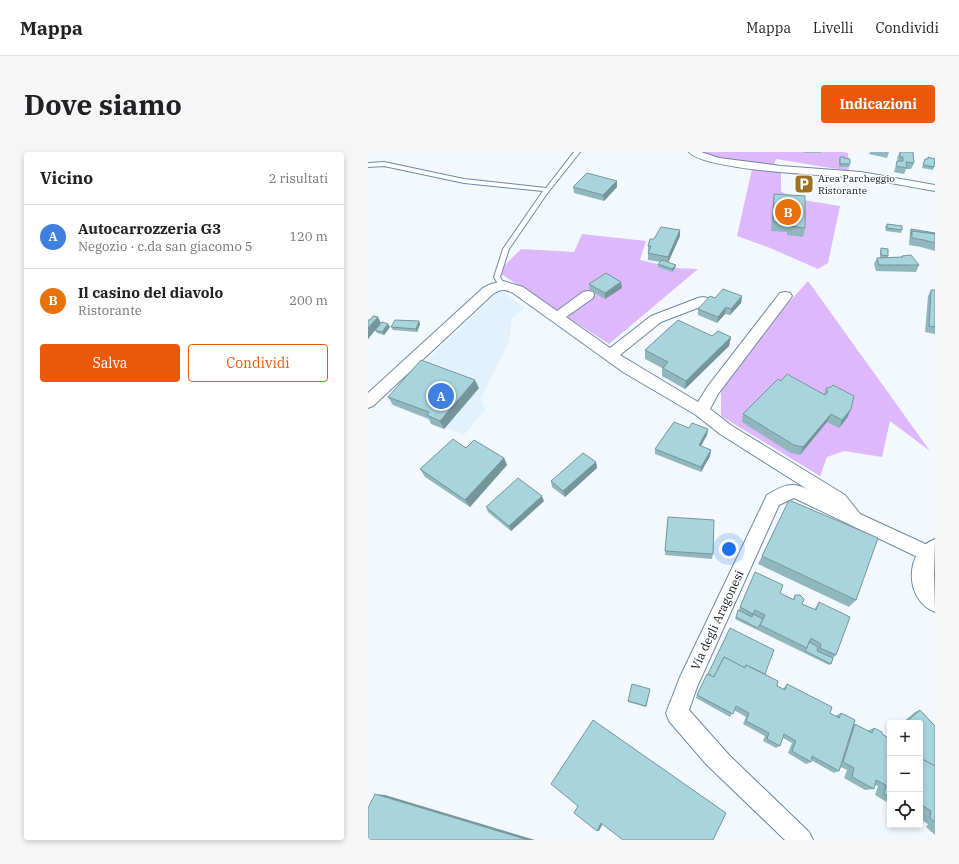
<!DOCTYPE html>
<html lang="it">
<head>
<meta charset="utf-8">
<style>
	:root { --surface:#fff; --page:#f6f6f6; --text:#202124; --muted:#757577; --line:#e0e0e0; --accent:#ea580c }
	body { margin:0; font-family:"IBM Plex Serif",serif; background:var(--page); color:var(--text) }
	.controls { position:absolute; right:12px; bottom:12px; display:grid; overflow:hidden; border-radius:4px; box-shadow:0 2px 6px #0003 }
	.controls button { width:36px; height:36px; display:grid; place-items:center; padding:0; border:0; border-bottom:1px solid var(--line); background:var(--surface); color:var(--text); font:20px sans-serif }
	.you { position:absolute; left:361px; top:397px; width:14px; height:14px; margin:-10px; border:3px solid #fff; border-radius:50%; background:#1a73e8; box-shadow:0 0 0 6px #1a73e833 }
	.badge { display:grid; place-items:center; width:26px; height:26px; border-radius:50%; background:var(--accent); color:#fff; font-size:13px; font-weight:700 }
	.pin { position:absolute; translate:-50% -50%; border:2px solid #fff; box-shadow:0 1px 4px #0006 }
	.list { margin:0; padding:0; list-style:none }
	h2 { display:flex; justify-content:space-between; align-items:center; height:52px; margin:0; padding:0 16px; font-size:17px }
	h2 small { font-size:13px; font-weight:400; color:var(--muted) }
	.list li { display:grid; grid-template-columns:26px 1fr auto; gap:12px; align-items:center; box-sizing:border-box; height:64px; padding:0 16px; border-top:1px solid var(--line) }
	.list b { display:block; font-size:15px; white-space:nowrap }
	.list p { margin:0; font-size:13px; white-space:nowrap; color:var(--muted) }
	.list em { font-size:13px; font-style:normal; color:var(--muted) }
	.actions { display:flex; gap:8px; padding:12px 16px }
	.actions a { flex:1; padding:9px 0; border:1px solid var(--accent); border-radius:4px; text-align:center; font-size:14px; color:var(--accent) }
	.actions .main { background:var(--accent); color:#fff }
	.icon { flex:none; width:22px; height:22px; fill:none; stroke:currentColor; stroke-width:2; stroke-linecap:round; stroke-linejoin:round }
	.map { position:relative; flex:none; width:567px; height:688px; overflow:hidden; border-radius:4px }
	header { display:flex; align-items:center; gap:24px; box-sizing:border-box; height:56px; padding:0 20px; background:var(--surface); border-bottom:1px solid var(--line) }
	header strong { font-size:19px }
	nav { display:flex; gap:22px; margin-inline-start:auto; font-size:14px }
	.intro { display:flex; align-items:center; justify-content:space-between; box-sizing:border-box; height:96px; padding:0 24px }
	h1 { margin:0; font-size:28px }
	.button { padding:10px 18px; border-radius:4px; background:var(--accent); color:#fff; font-size:14px; font-weight:700 }
	main { display:flex; gap:24px; padding:0 24px }
	aside { flex:1; background:var(--surface); border-radius:4px; box-shadow:0 2px 6px #0003 }
	.map>svg:first-child { display:block }
</style>
</head>
<body>
<header>
<strong>Mappa</strong>
<nav><a>Mappa</a><a>Livelli</a><a>Condividi</a></nav>
</header>
<div class="intro"><h1>Dove siamo</h1><a class="button">Indicazioni</a></div>
<main>
<aside>
<h2>Vicino<small>2 risultati</small></h2>
<ul class="list">
<li><span class="badge" style="background:#3f7fe0">A</span><div><b>Autocarrozzeria G3</b><p>Negozio · c.da san giacomo 5</p></div><em>120 m</em></li>
<li><span class="badge" style="background:#e8710a">B</span><div><b>Il casino del diavolo</b><p>Ristorante</p></div><em>200 m</em></li>
</ul>
<div class="actions"><a class="main">Salva</a><a>Condividi</a></div>
</aside>
<div class="map">
<svg width="567" height="688" viewBox="0 0 567 688">
	<rect width="100%" height="100%" fill="#f2f8fd"/>
	<!-- built -->
	<polygon fill="#e2f1fe" points="132,138 157,156 144,166 141,190 113,247 117,258 96,283 21,252 32,242 41,225"/>
	<!-- green -->
	<g fill="#ddb8fc">
		<polygon points="327,0 474,0 480,1 481,19 408,7 405,16 341,7"/>
		<polygon points="384,17 413,20 413,39 423,46 472,54 460,111 450,117 402,96 369,84"/>
		<polygon points="214,82 278,89 272,108 307,116 330,117 241,192 130,120 153,97 206,100"/>
		<polygon points="440,129 562,299 522,269 514,305 476,299 459,305 452,324 353,264 353,238 415,157"/>
	</g>
	<g fill="none" stroke-linecap="round" stroke-linejoin="round">
		<!-- service casing -->
		<g stroke="#6d89a0" stroke-width="2">
			<polygon id="service" points="206,0 212,0 178,43 141,97 132,125 137,133 134,135 132,135 126,125 135,97 175,39 96,31 16,14 0,15 0,11 16,10 96,27 178,36"/>
		</g>
		<!-- minor casing -->
		<g stroke="#6d89a0" stroke-width="2">
			<g id="minor">
				<path d="M321,0H333L351,6L413,14L493,20L567,33V39C542,35 517,29 492,26C463,23 336,19 321,0Z"/>
				<path d="M135,129L155,135L189,159L215,140L220,139L225,140L226,143L225,146L198,165L242,196L283,164L330,146L335,145L340,146L342,149L340,152L293,170L252,203L330,250L340,234L412,141L417,140L422,141L424,144L422,147L350,242L342,257L364,274L477,343L492,362L566,396V408L560,410L426,346L411,353L329,535L321,558L361,603L441,680L445,688H417L338,612L301,569L298,561L312,525L399,343C414,334 423,329 439,337L352,282L328,263L255,220L145,141C137,137 133,137 125,142L5,254L0,256V241L115,136L123,132Z"/>
			</g>
		</g>
		<!-- tertiary casing -->
		<g stroke="#6d89a0" stroke-width="2">
			<path id="tertiary" d="M567,387L566,422L567,460C536,448 536,399 567,387Z"/>
		</g>
		<!-- service -->
		<use href="#service" fill="#fff" fill-rule="evenodd"/>
		<!-- minor -->
		<use href="#minor" fill="#fff" fill-rule="evenodd"/>
		<!-- tertiary -->
		<use href="#tertiary" fill="#fff" fill-rule="evenodd"/>
	</g>
	<!-- wall -->
	<g fill="#90b7be">
		<rect x="436" y="0" width="17" height="1"/>
		<polygon points="502,0 521,0 519,6 501,2"/>
		<polygon points="532,0 546,11 543,17 538,17 536,22 526,20 529,9 530,9 529,6"/>
		<polygon points="472,5 482,12 481,15 471,15 471,8"/>
		<polygon points="557,7 560,7 566,15 565,18 554,16"/>
		<polygon points="205,35 249,35 236,49 206,41"/>
		<polygon points="406,42 437,76 435,85 419,83 419,80 403,79 405,51"/>
		<polygon points="519,72 534,78 533,81 518,79 517,75"/>
		<polygon points="543,77 567,81 567,99 553,95 541,93 542,80"/>
		<polygon points="312,78 312,84 300,110 308,113 307,116 304,120 290,115 290,112 292,110 280,108 280,94 286,87"/>
		<polygon points="513,96 520,104 520,106 533,105 534,104 551,113 548,120 508,119 506,112 509,106 512,106 512,99"/>
		<polygon points="253,130 254,136 237,147 222,138 221,132"/>
		<polygon points="563,138 567,138 567,182 557,180 560,144"/>
		<polygon points="374,144 373,151 362,163 357,162 349,171 330,163 330,157 347,146"/>
		<polygon points="0,168 13,171 20,172 22,175 16,183 9,181 7,178 0,187"/>
		<polygon points="51,169 52,172 49,180 25,178 23,175"/>
		<polygon points="344,184 363,185 361,194 317,237 294,224 294,216 277,207 277,198"/>
		<polygon points="413,229 456,242 458,236 483,257 479,266 471,276 459,270 432,303 423,301 374,270 375,262"/>
		<polygon points="111,236 76,277 63,272 61,267 25,253 20,245"/>
		<polygon points="321,276 340,277 339,283 333,294 343,298 342,304 333,320 287,302 287,297"/>
		<polygon points="98,296 136,306 139,313 102,355 57,325 52,317"/>
		<polygon points="228,310 229,316 197,345 184,335 183,329"/>
		<polygon points="176,349 143,379 120,360 118,355"/>
		<polygon points="300,365 345,402 344,407 297,403"/>
		<polygon points="394,404 488,448 481,455 390,412"/>
		<polygon points="412,441 425,447 427,443 434,452 446,458 451,450 468,503 465,506 463,512 461,513 367,467 372,455"/>
		<polygon points="397,522 409,534 415,537 419,532 462,561 467,564 473,561 486,573 487,572 499,579 506,576 514,582 519,585 522,582 522,652 507,643 510,634 507,633 506,637 497,638 476,626 479,618 473,615 471,619 466,621 443,608 443,610 438,612 420,601 424,591 415,586 412,594 408,596 395,589 397,584 375,572 378,565 366,558 362,565 328,546 329,543"/>
		<polygon points="282,537 278,555 260,550 260,549"/>
		<polygon points="552,558 567,574 567,683 558,675 560,672 552,667 553,660 552,660 552,571 534,571 547,560"/>
	</g>
	<!-- shaded-wall -->
	<g fill="#76959b">
		<polygon points="249,29 249,35 236,49 235,43"/>
		<polygon points="312,78 312,84 300,111 300,105"/>
		<polygon points="308,113 307,116 304,120 304,117"/>
		<polygon points="253,130 254,136 237,147 237,141"/>
		<polygon points="374,144 373,151 362,163 363,157"/>
		<polygon points="358,155 357,162 349,171 350,165"/>
		<polygon points="10,165 13,171 0,187 0,176"/>
		<polygon points="51,169 52,172 49,180 48,177"/>
		<polygon points="20,172 22,175 16,183 14,180"/>
		<polygon points="363,185 361,194 317,237 318,229"/>
		<polygon points="107,228 111,236 76,277 72,269"/>
		<polygon points="483,257 479,266 471,276 474,268"/>
		<polygon points="463,262 459,270 432,303 435,295"/>
		<polygon points="340,277 339,283 330,299 331,293"/>
		<polygon points="343,298 342,304 333,320 333,315"/>
		<polygon points="136,306 139,313 102,355 97,348"/>
		<polygon points="228,310 229,316 197,345 195,339"/>
		<polygon points="174,344 176,349 143,379 141,374"/>
		<polygon points="7,642 17,643 167,688 160,688"/>
		<polygon points="233,671 235,671 231,679 229,679"/>
	</g>
	<!-- building -->
	<g fill="#a8d5dd" stroke="#76959b">
		<polygon points="532,0 545,0 546,11 538,10 539,16 528,14 529,9 535,9 535,5 532,5"/>
		<polygon points="472,5 476,5 476,6 482,7 482,12 472,12"/>
		<polygon points="560,5 567,7 566,15 555,13 557,7 560,7"/>
		<polygon points="219,21 249,29 235,43 205,35"/>
		<polygon points="406,42 437,44 437,76 421,74 421,71 405,70"/>
		<polygon points="519,72 534,74 534,78 519,76"/>
		<polygon points="293,75 312,78 300,105 280,101 283,94 280,94 282,87 286,87"/>
		<polygon points="543,77 567,81 567,82 544,79 543,82"/>
		<polygon points="544,79 567,82 567,91 556,88 544,86"/>
		<polygon points="513,96 520,97 520,104 513,103"/>
		<polygon points="543,103 551,113 511,113 509,106 535,105 534,104"/>
		<polygon points="294,108 308,113 304,117 290,112"/>
		<polygon points="238,121 253,130 237,141 221,132"/>
		<polygon points="355,137 374,144 363,157 358,155 350,165 330,157 342,144 347,146"/>
		<polygon points="563,138 567,138 567,175 561,174"/>
		<polygon points="5,164 10,165 0,176 0,168 2,168"/>
		<polygon points="27,168 51,169 48,177 23,175"/>
		<polygon points="310,168 344,184 350,179 363,185 318,229 295,216 300,210 277,198"/>
		<polygon points="14,170 20,172 14,180 7,178"/>
		<polygon points="53,208 107,228 72,269 59,263 61,260 20,245"/>
		<polygon points="419,222 457,243 460,240 458,236 463,235 465,233 486,244 483,257 474,268 463,262 435,295 426,293 375,262 410,227 413,229"/>
		<polygon points="306,270 321,276 324,271 340,277 331,293 343,298 333,315 287,297"/>
		<polygon points="85,287 98,296 106,288 136,306 97,348 52,317"/>
		<polygon points="215,301 228,310 195,339 183,329"/>
		<polygon points="150,326 174,344 141,374 118,355"/>
		<polygon points="421,348 510,386 488,448 394,404"/>
		<polygon points="300,365 346,368 345,402 297,399"/>
		<polygon points="387,420 415,433 412,441 426,448 427,443 432,443 436,447 434,452 448,458 451,450 482,465 468,503 452,496 453,492 443,486 439,496 392,473 397,463 387,458 385,462 372,455"/>
		<polygon points="370,458 384,465 385,462 395,467 390,476 368,465"/>
		<polygon points="362,476 406,498 397,522 378,513 377,516 356,505 346,525 340,522"/>
		<polygon points="441,490 450,495 449,499 465,506 463,512 437,499 439,496"/>
		<polygon points="356,505 377,516 378,513 410,529 409,534 417,538 419,532 464,555 462,561 471,566 473,561 487,568 471,619 444,604 443,610 424,599 428,589 416,582 412,594 399,587 401,581 378,569 381,561 368,554 365,562 329,543 339,522 346,525"/>
		<polygon points="264,532 282,537 278,554 260,549"/>
		<polygon points="552,558 567,574 567,614 552,606 552,571 537,571"/>
		<polygon points="225,568 358,661 345,688 255,688 233,671 229,679 206,661 210,654 183,632"/>
		<polygon points="487,572 504,581 506,576 514,580 514,582 522,587 522,645 516,642 518,633 508,628 506,637 484,625 486,616 475,610"/>
		<polygon points="552,606 567,614 567,670 562,666 563,659 552,652"/>
		<polygon points="7,642 160,688 0,688 0,656"/>
	</g>
	<!-- icons -->
	<defs>
		<g id="parking-square" transform="scale(1)"><rect x="-9" y="-9" width="18" height="18" rx="4" fill="#9d7121" stroke="#fff"/><path d="M-3.5-5.5H1a3.5 3.5 0 0 1 0 7H-1V5.5H-3.5ZM-1-3.4V-.6H.8a1.4 1.4 0 0 0 0-2.8Z" fill="#fff"/></g>
	</defs>
	<g fill-rule="evenodd">
		<use href="#parking-square" x="436" y="32"/>
	</g>
	<g text-anchor="middle" dominant-baseline="central" stroke-width="3" stroke-linejoin="round" paint-order="stroke">
		<!-- far-poi labels -->
		<g font-size="10" fill="#0d1821" stroke="#fff" text-anchor="start">
			<text x="450" y="26">Area Parcheggio<tspan x="450" dy="12">Ristorante</tspan></text>
		</g>
		<!-- street labels -->
		<g font-size="12" fill="#0d1821" stroke="#fff">
			<text transform="translate(349 468) rotate(-65)">Via degli Aragonesi</text>
		</g>
	</g>
</svg>
<div class="controls">
<button>+</button>
<button>−</button>
<button><svg class="icon" aria-label="locate" viewBox="0 0 24 24"><circle cx="12" cy="12" r="6"/><path d="M12 2v4M12 18v4M2 12h4M18 12h4"/></svg></button>
</div>
<div class="you"></div>
<div class="pin badge" style="left:73px;top:244px;background:#3f7fe0">A</div>
<div class="pin badge" style="left:420px;top:60px;background:#e8710a">B</div>
</div>
</main>
</body>
</html>
